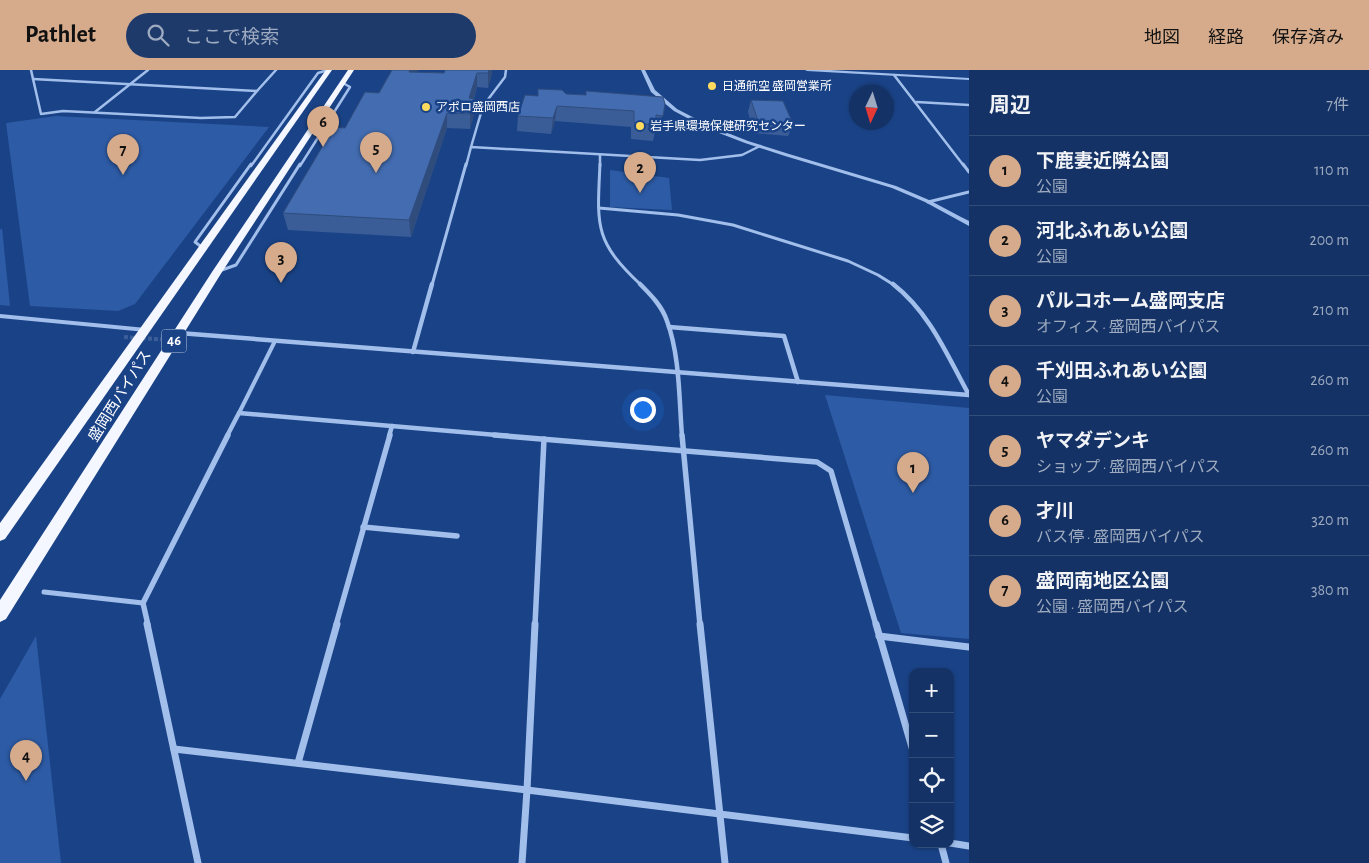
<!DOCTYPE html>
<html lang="ja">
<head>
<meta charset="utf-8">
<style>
	:root { --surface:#143265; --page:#1d3a6b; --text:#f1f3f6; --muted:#9daabf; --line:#334d79; --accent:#d6ab8b }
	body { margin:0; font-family:"Alegreya Sans","Noto Sans JP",sans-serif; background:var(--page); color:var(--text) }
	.controls { position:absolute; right:15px; bottom:15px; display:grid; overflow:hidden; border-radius:10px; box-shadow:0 1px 4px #0004 }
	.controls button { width:45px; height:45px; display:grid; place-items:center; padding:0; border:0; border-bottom:1px solid var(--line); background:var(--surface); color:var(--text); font:25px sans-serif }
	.compass { position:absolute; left:849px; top:15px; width:45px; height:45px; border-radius:50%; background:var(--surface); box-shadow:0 1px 4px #0004; rotate:184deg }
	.you { position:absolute; left:642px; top:339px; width:18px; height:18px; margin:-12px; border:4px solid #fff; border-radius:50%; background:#1a73e8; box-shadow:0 0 0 8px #1a73e833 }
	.badge { display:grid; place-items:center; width:32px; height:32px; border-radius:50%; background:var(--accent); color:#111; font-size:16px; font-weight:700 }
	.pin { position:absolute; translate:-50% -41px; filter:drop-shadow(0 1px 2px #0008) }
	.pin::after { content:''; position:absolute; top:26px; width:18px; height:15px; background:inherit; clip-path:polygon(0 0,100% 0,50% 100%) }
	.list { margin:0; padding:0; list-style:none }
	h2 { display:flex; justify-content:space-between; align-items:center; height:65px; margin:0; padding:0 20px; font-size:21px }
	h2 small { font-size:16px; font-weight:400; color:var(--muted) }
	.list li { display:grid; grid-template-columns:32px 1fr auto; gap:15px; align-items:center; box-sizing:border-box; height:70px; padding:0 20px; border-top:1px solid var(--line) }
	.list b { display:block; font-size:19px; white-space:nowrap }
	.list p { margin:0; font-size:16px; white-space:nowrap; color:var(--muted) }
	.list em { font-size:16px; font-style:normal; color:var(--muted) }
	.icon { flex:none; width:28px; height:28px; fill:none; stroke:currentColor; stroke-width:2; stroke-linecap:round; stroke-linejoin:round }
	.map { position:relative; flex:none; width:969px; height:793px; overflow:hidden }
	header { display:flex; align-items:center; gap:30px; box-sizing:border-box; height:70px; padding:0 25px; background:var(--accent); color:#111 }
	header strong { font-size:24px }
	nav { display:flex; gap:28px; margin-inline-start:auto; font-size:18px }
	.search { width:350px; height:45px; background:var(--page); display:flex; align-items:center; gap:12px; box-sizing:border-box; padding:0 18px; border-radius:28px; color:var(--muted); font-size:19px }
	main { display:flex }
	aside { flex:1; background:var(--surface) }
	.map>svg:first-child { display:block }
</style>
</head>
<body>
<header>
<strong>Pathlet</strong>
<div class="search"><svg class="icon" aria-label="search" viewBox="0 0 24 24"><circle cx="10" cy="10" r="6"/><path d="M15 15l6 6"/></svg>ここで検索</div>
<nav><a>地図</a><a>経路</a><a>保存済み</a></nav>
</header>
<main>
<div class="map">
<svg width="969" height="793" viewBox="0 0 969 793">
	<rect width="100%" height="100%" fill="#1a4387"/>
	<!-- green -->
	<g fill="#2d5ba5">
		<polygon points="56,46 269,57 135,234 118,241 30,236 6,53"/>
		<polygon points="610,100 669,108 672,140 610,137"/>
		<polygon points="2,158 10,236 0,235 0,160"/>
		<polygon points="825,325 969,338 969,569 901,563"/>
		<polygon points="36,566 61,793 0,793 0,629"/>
	</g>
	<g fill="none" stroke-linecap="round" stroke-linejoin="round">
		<!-- pedestrian-tunnel -->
		<polyline stroke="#3c5f99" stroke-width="4" stroke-dasharray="4 2" stroke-linecap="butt" points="124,267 187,271"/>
		<!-- pedestrian-far1 -->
		<polyline stroke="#a2bfec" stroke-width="4" points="239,343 275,271"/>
		<!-- pedestrian -->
		<polyline stroke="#a2bfec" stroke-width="5" points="44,522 143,533"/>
		<!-- minor-far4 -->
		<g stroke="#a2bfec" stroke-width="2.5">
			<polyline points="31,0 41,44 63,41 201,48 235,47 257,21"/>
			<polyline points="894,5 964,96"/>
			<polyline points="33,9 257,21 276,0"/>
			<polyline points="917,32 969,35"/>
			<polyline points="95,42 148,0"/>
			<polyline points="471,77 483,36 505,7 506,0"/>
			<polyline points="251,96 318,3 328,0"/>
			<polyline points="300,96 350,17 343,13"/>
			<polyline points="466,96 471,77 700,90 742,85 760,76"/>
			<polyline points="600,96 600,85"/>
		</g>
		<!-- minor-far3 -->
		<g stroke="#a2bfec" stroke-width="3">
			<path d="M600,94C597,156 594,171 641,215"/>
			<polyline points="963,94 969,102"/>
			<polyline points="928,132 969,122"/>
			<polyline points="599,138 678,145 733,155 848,191 878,205 894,215"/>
			<polyline points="203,178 195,172 251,94"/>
			<polyline points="219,201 236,195 300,94"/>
			<polyline points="432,215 466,94"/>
		</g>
		<!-- minor-far2 -->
		<g stroke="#a2bfec" stroke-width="4.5">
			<path d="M640,214C651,225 662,236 667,251C680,286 679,329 682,366"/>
			<path d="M893,214C930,243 947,285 969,325"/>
			<polyline points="669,257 784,266 798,312"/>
			<polyline points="179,263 969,325"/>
			<polyline points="413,282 432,214"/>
			<polyline points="227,366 239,343 508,366"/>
			<polyline points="389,366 392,356"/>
		</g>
		<!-- minor-far1 -->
		<g stroke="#a2bfec" stroke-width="5.5">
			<polyline points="494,365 817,392 831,401 876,555"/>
			<polyline points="682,365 700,555"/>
			<polyline points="363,457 457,466"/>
			<polyline points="148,555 143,533 228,365"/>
			<polyline points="336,555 390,365"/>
			<polyline points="535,555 544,369"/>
		</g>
		<!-- minor -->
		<g stroke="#a2bfec" stroke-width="7">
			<polyline points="147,554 198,793"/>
			<polyline points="700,554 725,793"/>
			<polyline points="876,554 913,681"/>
			<polyline points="879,566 969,577"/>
			<polyline points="174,679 527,720 535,554"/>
			<polyline points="298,693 337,554"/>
			<polyline points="950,773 969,776"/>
			<polyline points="941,774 946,793"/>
			<polyline points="522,793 527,720 913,768"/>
		</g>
		<!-- tertiary -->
		<g fill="#a2bfec" fill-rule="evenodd">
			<polygon points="641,0 645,0 655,20 677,39 710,56 748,71 789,84 896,116 929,130 961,147 969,151 969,156 925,132 892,118 785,86 745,73 706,58 674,41 651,22"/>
			<polygon points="805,0 830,0 969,8 969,10 807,1"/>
			<polygon points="0,244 146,258 150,260 146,262 0,248"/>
		</g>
		<!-- trunk -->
		<g fill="#f4f7ff" fill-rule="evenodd">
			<polygon points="326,0 332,0 5,469 0,471 0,453"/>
			<polygon points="348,0 354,0 222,202 6,549 0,552 0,530 212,202"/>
		</g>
	</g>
	<!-- wall -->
	<g fill="#3a5d98">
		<polygon points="392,0 418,0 417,2 444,3 445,0 492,0 492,4 488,18 477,17 474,29 474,44 470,59 447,58 411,167 288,160 283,143 345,58 379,23"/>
		<polygon points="586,21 665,34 659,61 655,61 653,71 631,69 631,57 555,51 551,64 517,61 518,46 538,26 566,24 586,25"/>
		<polygon points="751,30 793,54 788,66 754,63 748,42"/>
	</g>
	<!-- shaded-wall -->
	<g fill="#2f4c7c">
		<polygon points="410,0 418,0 410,16 409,2"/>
		<polygon points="489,0 492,0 492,4 488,18 488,3"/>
		<polygon points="477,3 477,17 469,44 469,28"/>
		<polygon points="474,29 474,44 470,59 470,44"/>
		<polygon points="557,36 555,51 551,64 553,48"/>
		<polygon points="447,43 447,58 411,167 409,150"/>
	</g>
	<!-- building -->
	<g fill="#436cb1" stroke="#2f4c7c">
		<polygon points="392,0 410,0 409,2 444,3 445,0 489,0 488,3 477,3 469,28 474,29 470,44 447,43 409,150 283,143 334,57 345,58 365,22 379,23"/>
		<polygon points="538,19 562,20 566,24 586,25 586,21 663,27 665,34 663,46 656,45 656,55 634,53 634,41 557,36 553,48 518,46 525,25 538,26"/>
		<polygon points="751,30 783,31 793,54 758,51"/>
	</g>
	<!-- markers -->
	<g fill="#fedb5e" stroke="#1a4387" stroke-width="2">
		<circle cx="712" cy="16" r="5"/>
		<circle cx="426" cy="37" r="5"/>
		<circle cx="640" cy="56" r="5"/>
	</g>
	<g text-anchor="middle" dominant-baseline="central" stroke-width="5" stroke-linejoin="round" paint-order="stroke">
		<!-- far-poi labels -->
		<g font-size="12" fill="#fff" stroke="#1a4387" text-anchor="start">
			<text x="722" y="16">日通航空 盛岡営業所</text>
			<text x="436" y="37">アポロ盛岡西店</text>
			<text x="650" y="56">岩手県環境保健研究センター</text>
		</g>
		<!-- shield labels -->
		<rect fill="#1a4387" stroke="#bac7db" stroke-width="1" x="161.5" y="259.5" width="25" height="23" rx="4"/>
		<g font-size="14" font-weight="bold" fill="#fff">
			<text x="174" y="271">46</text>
		</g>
		<!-- street labels -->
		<g font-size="15" fill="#fff" stroke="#1a4387">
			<text transform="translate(120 326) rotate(-58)">盛岡西バイパス</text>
		</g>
	</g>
</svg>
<div class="controls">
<button>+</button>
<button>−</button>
<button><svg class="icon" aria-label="locate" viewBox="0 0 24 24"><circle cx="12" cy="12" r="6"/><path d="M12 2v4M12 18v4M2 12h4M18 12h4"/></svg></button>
<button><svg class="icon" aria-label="layers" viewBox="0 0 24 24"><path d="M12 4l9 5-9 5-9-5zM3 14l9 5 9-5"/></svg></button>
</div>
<svg class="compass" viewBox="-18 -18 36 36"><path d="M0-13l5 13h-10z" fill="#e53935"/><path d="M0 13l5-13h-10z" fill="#9daabf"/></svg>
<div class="you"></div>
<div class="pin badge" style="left:913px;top:423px">1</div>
<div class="pin badge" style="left:640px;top:123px">2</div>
<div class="pin badge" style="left:281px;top:213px">3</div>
<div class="pin badge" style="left:26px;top:711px">4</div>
<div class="pin badge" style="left:376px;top:103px">5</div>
<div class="pin badge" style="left:323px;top:77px">6</div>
<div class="pin badge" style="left:123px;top:105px">7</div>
</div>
<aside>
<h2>周辺<small>7件</small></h2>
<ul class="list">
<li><span class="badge">1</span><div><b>下鹿妻近隣公園</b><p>公園</p></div><em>110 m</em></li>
<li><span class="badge">2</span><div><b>河北ふれあい公園</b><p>公園</p></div><em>200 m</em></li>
<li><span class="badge">3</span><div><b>パルコホーム盛岡支店</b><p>オフィス · 盛岡西バイパス</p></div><em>210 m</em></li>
<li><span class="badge">4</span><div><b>千刈田ふれあい公園</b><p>公園</p></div><em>260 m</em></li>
<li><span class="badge">5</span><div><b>ヤマダデンキ</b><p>ショップ · 盛岡西バイパス</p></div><em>260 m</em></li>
<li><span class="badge">6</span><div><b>才川</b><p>バス停 · 盛岡西バイパス</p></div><em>320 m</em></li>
<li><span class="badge">7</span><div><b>盛岡南地区公園</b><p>公園 · 盛岡西バイパス</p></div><em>380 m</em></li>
</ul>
</aside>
</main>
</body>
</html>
